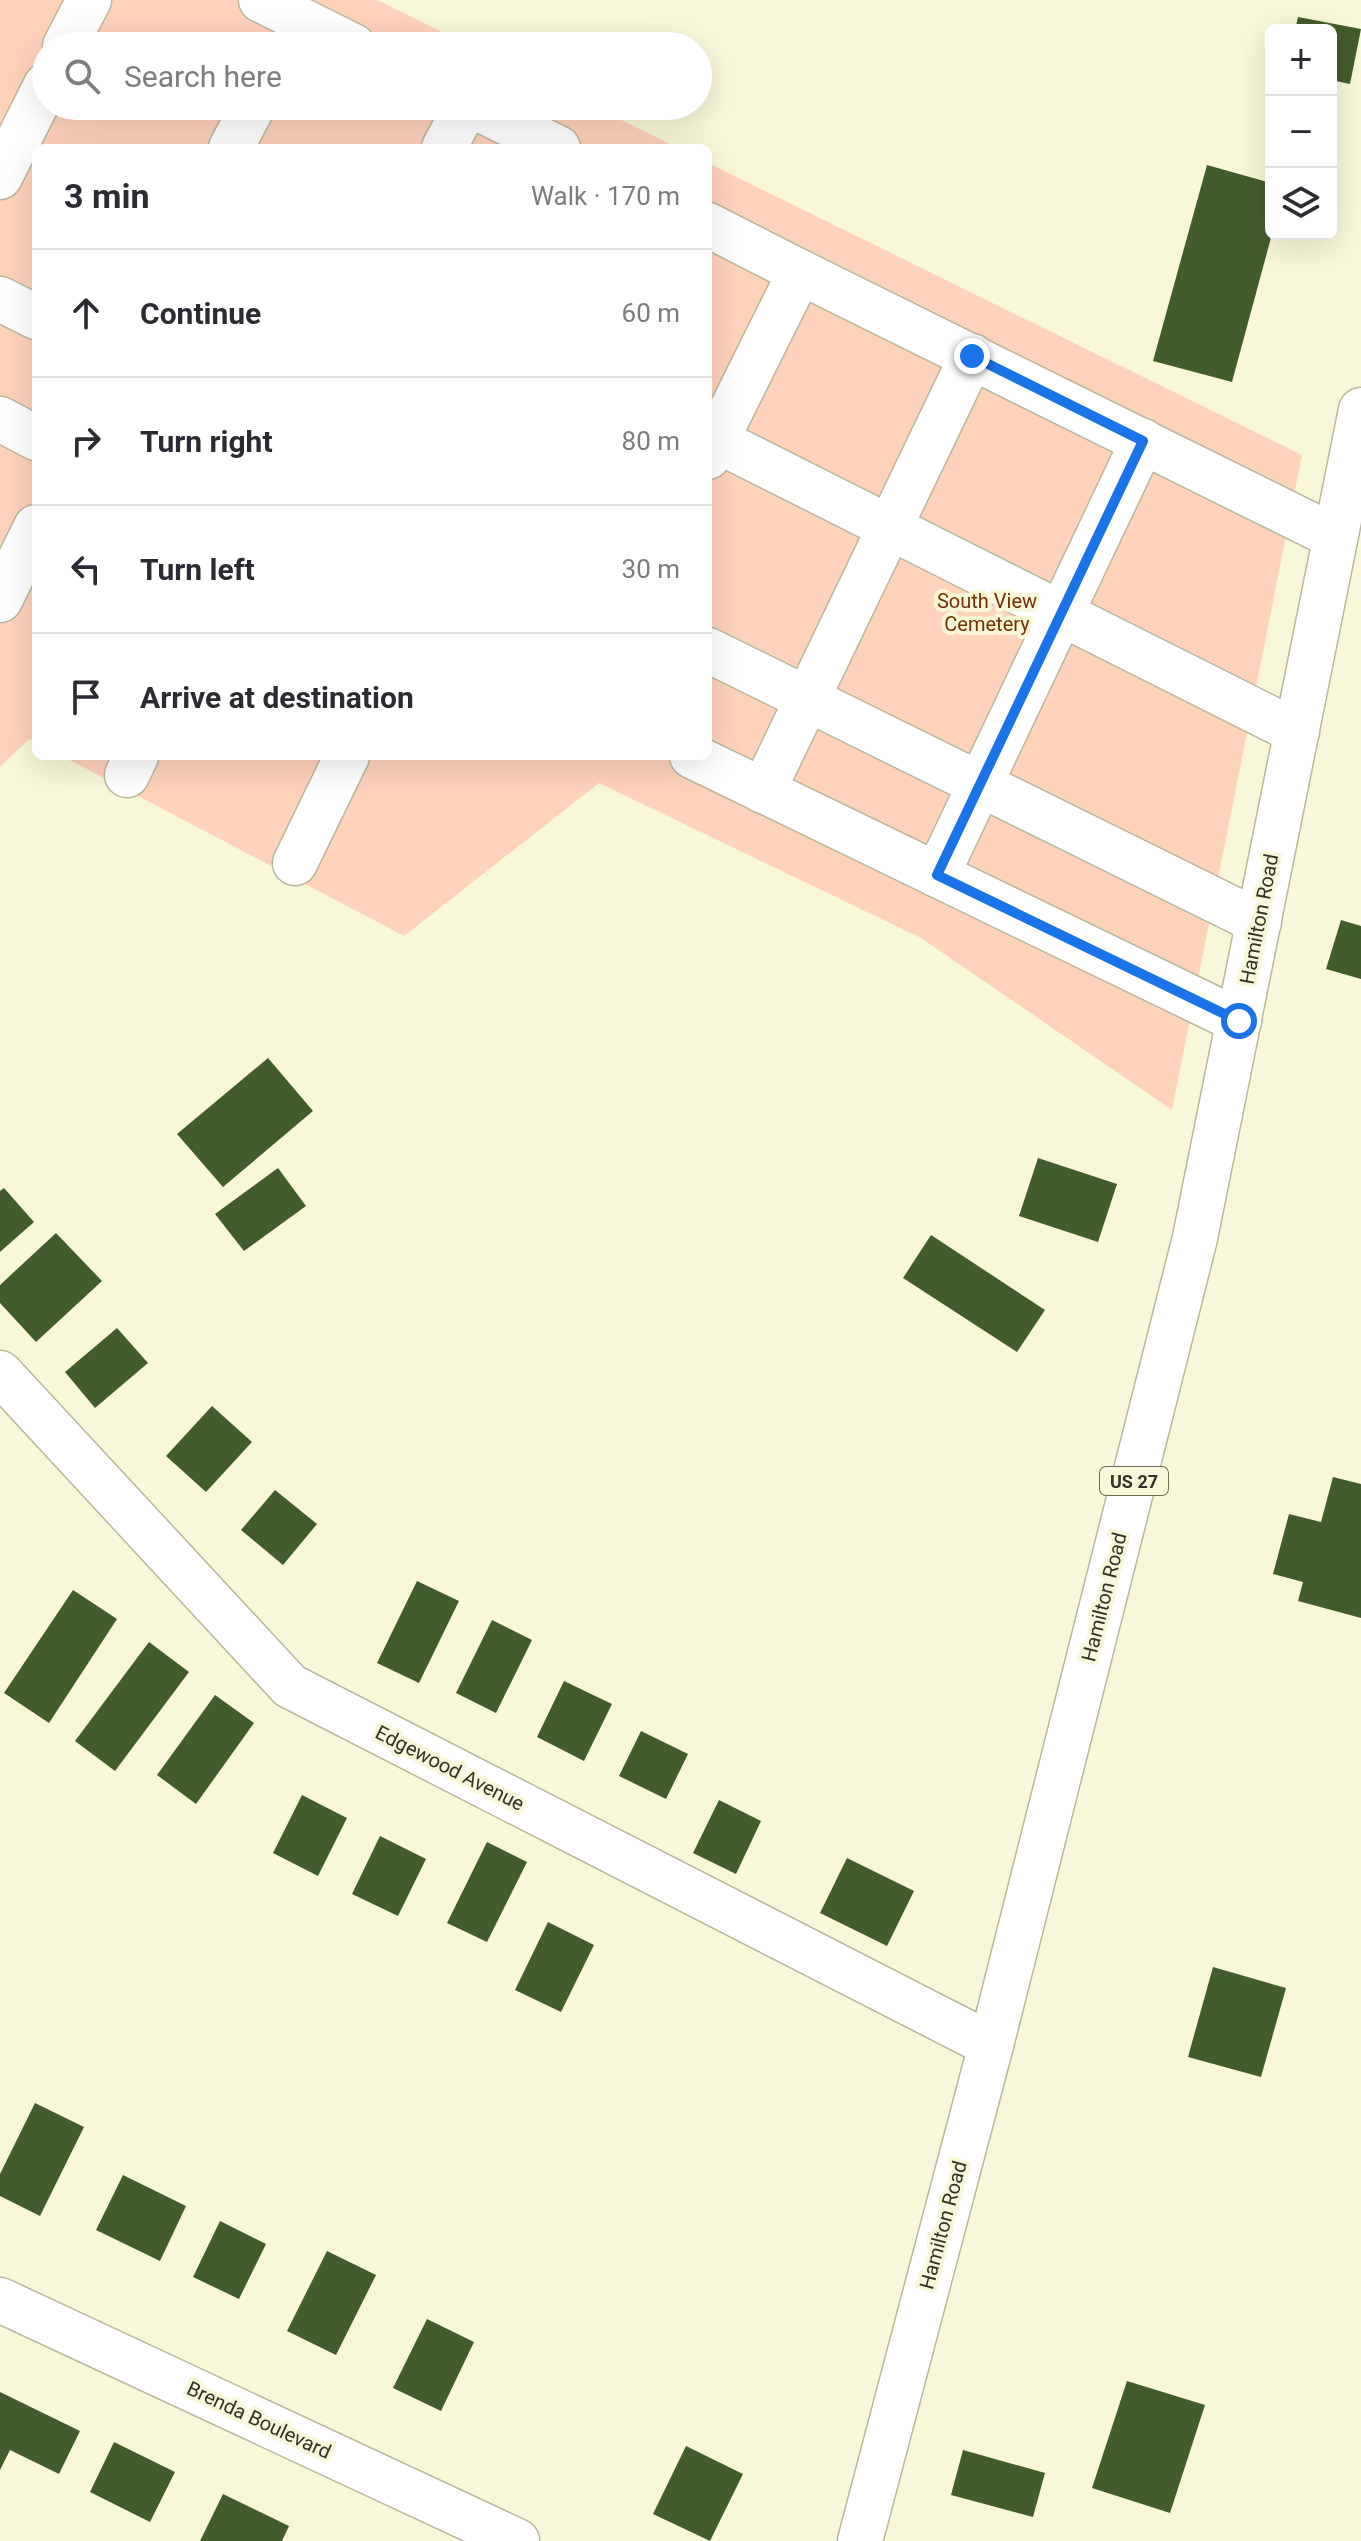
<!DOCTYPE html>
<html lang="en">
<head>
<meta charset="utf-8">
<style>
	:root { --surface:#fff; --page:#f2f2f3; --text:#2b2b33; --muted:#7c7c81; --line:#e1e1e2 }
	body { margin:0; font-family:Roboto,sans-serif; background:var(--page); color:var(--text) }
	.controls { position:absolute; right:24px; top:24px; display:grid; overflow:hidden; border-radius:12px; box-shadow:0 8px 32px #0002 }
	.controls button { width:72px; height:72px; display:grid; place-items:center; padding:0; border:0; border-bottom:2px solid var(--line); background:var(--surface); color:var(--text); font:40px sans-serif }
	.stop { position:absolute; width:24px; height:24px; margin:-18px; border:6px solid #1a73e8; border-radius:50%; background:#fff }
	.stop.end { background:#1a73e8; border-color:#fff; box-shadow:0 2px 8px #0008 }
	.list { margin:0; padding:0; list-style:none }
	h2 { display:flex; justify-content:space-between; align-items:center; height:104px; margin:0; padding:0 32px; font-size:34px }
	h2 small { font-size:26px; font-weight:400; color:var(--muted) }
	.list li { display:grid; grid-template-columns:52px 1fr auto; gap:24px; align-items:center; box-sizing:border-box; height:128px; padding:0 32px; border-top:2px solid var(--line) }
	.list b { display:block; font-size:30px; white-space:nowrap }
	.list em { font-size:26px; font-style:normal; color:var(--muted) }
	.icon { flex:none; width:44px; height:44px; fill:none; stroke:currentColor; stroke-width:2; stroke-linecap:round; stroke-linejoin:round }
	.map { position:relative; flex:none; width:1361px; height:2541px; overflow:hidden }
	.search { position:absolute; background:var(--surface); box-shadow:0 8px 32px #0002; left:32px; top:32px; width:680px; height:88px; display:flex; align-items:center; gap:20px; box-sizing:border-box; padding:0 28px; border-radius:44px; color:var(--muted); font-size:30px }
	.panel { position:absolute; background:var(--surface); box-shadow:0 8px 32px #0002; left:32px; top:144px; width:680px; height:616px; border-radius:12px }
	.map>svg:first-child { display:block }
</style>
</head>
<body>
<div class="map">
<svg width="1361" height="2541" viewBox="0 0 1361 2541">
	<rect width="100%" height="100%" fill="#f9f7d9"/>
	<!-- green -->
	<g fill="#ffd2bc">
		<polygon points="0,0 377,0 471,46 46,46 46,106 593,106 678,148 36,148 36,742 29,739 0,767"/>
		<polygon points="708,163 1302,455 1172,1110 921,938 599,783 404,936 62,756 708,756"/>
	</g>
	<!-- building -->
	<g fill="#435c2d">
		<polygon points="1298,17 1361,29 1350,84 1331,80 1331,30 1295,30"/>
		<polygon points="1207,165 1271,183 1272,234 1232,382 1153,361"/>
		<polygon points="1341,920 1361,926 1361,979 1326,969"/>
		<polygon points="268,1058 313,1111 223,1187 177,1134"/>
		<polygon points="1038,1158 1117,1184 1098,1242 1019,1216"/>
		<polygon points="278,1168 306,1206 244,1251 215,1214"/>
		<polygon points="4,1188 34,1222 0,1252 0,1191"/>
		<polygon points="56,1233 102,1281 36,1342 0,1303 0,1285"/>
		<polygon points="931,1235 1045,1310 1017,1352 903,1278"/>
		<polygon points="117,1328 148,1363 95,1408 65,1372"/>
		<polygon points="212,1406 252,1442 206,1492 166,1456"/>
		<polygon points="1333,1477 1361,1484 1361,1618 1298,1601 1303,1582 1273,1574 1289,1514 1321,1522"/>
		<polygon points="275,1490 317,1524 283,1565 241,1530"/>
		<polygon points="417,1581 459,1601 419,1683 377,1663"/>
		<polygon points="73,1590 117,1619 49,1723 4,1693"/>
		<polygon points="492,1620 532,1640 496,1713 456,1693"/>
		<polygon points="149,1642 189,1672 115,1771 75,1741"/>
		<polygon points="564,1681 612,1704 584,1761 537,1737"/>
		<polygon points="215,1695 254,1723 196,1804 157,1775"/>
		<polygon points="641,1731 688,1754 666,1799 619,1776"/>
		<polygon points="302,1795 347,1818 318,1876 273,1853"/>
		<polygon points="719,1800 761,1821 736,1874 693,1853"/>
		<polygon points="380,1836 426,1859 398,1916 352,1894"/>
		<polygon points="487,1842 527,1862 487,1942 447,1923"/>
		<polygon points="847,1858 914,1891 887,1946 820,1913"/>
		<polygon points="548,1922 594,1945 561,2012 515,1990"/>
		<polygon points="1213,1967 1286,1988 1261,2077 1188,2057"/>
		<polygon points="35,2103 84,2127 40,2216 0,2196 0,2174"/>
		<polygon points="123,2175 186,2206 160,2261 96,2230"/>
		<polygon points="220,2221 266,2244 239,2299 193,2277"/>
		<polygon points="327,2251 376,2275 336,2355 287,2331"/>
		<polygon points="427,2319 474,2342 441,2411 393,2388"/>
		<polygon points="1127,2381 1205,2405 1170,2513 1092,2488"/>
		<polygon points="0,2392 80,2431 59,2474 10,2450 0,2470"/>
		<polygon points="114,2442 175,2472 150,2522 90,2492"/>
		<polygon points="686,2446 743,2474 710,2541 653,2514"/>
		<polygon points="963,2450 1045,2473 1033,2517 951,2495"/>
		<polygon points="223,2494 289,2526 282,2541 200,2541"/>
	</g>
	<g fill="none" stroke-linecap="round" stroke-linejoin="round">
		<!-- minor casing -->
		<g stroke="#bab89c" stroke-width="47">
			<g id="minor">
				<polyline points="261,0 353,46"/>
				<polyline points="65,46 89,0"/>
				<polyline points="473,106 558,148"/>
				<polyline points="231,148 253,106"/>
				<polyline points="444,148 466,106"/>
				<polyline points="0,177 46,85"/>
				<polyline points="708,225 800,272 708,457"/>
				<polyline points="800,272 1335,537"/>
				<polyline points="0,299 36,317"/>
				<polyline points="0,419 36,438"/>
				<polyline points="708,436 1297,732"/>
				<polyline points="0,600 36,527"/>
				<polyline points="708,650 1259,922"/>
				<polyline points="692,756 1239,1021"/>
				<polyline points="127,775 136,756"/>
				<polyline points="763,791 972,356"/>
				<polyline points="295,863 347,756"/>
				<polyline points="937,875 1143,441"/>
				<polyline points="0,1373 290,1686 991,2045"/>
				<polyline points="0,2300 517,2541"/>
			</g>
		</g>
		<!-- highway casing -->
		<g stroke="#bab89c" stroke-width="47">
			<polyline id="highway" points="860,2541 991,2045 1195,1238 1361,410"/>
		</g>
		<!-- minor -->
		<use href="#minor" stroke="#fff" stroke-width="44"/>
		<!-- highway -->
		<use href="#highway" stroke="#fff" stroke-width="44"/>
	</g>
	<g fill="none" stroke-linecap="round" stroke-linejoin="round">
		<!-- route -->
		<polyline stroke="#1a73e8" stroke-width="10" points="972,356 1143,441 937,875 1239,1021"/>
	</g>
	<g text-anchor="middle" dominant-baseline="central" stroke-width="8" stroke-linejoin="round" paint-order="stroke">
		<!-- shield labels -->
		<rect fill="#f9f7d9" stroke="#6e6d5c" stroke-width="2" x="1100" y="1467" width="68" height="28" rx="6"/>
		<g font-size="18" font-weight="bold" fill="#323226">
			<text x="1134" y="1481">US 27</text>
		</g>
		<!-- park labels -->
		<g font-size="20" fill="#733002" stroke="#f9f7d9">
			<text x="987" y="601">South View<tspan x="987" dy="23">Cemetery</tspan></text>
		</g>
		<!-- street labels -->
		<g font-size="20" fill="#323226" stroke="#f9f7d9">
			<text transform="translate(1259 919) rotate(-79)">Hamilton Road</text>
			<text transform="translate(1104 1597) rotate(-76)">Hamilton Road</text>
			<text transform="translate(450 1768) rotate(27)">Edgewood Avenue</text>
			<text transform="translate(943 2225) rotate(-75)">Hamilton Road</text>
			<text transform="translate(259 2420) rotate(25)">Brenda Boulevard</text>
		</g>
	</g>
</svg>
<div class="controls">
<button>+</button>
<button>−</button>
<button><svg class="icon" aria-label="layers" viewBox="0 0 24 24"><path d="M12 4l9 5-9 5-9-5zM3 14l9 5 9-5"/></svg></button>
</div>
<div class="stop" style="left:1239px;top:1021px"></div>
<div class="stop end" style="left:972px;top:356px"></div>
<div class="search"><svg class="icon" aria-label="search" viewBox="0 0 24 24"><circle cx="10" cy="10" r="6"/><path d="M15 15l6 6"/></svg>Search here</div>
<section class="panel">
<h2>3 min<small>Walk · 170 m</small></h2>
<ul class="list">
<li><svg class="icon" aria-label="ahead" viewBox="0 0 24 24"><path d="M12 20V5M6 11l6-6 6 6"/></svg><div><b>Continue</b></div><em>60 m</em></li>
<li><svg class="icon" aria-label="right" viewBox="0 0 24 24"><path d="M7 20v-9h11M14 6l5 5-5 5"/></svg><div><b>Turn right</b></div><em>80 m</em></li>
<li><svg class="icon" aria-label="left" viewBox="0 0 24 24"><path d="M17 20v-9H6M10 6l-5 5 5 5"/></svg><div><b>Turn left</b></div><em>30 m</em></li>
<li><svg class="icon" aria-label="arrive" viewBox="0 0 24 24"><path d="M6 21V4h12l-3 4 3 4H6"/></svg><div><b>Arrive at destination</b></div></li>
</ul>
</section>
</div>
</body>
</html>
